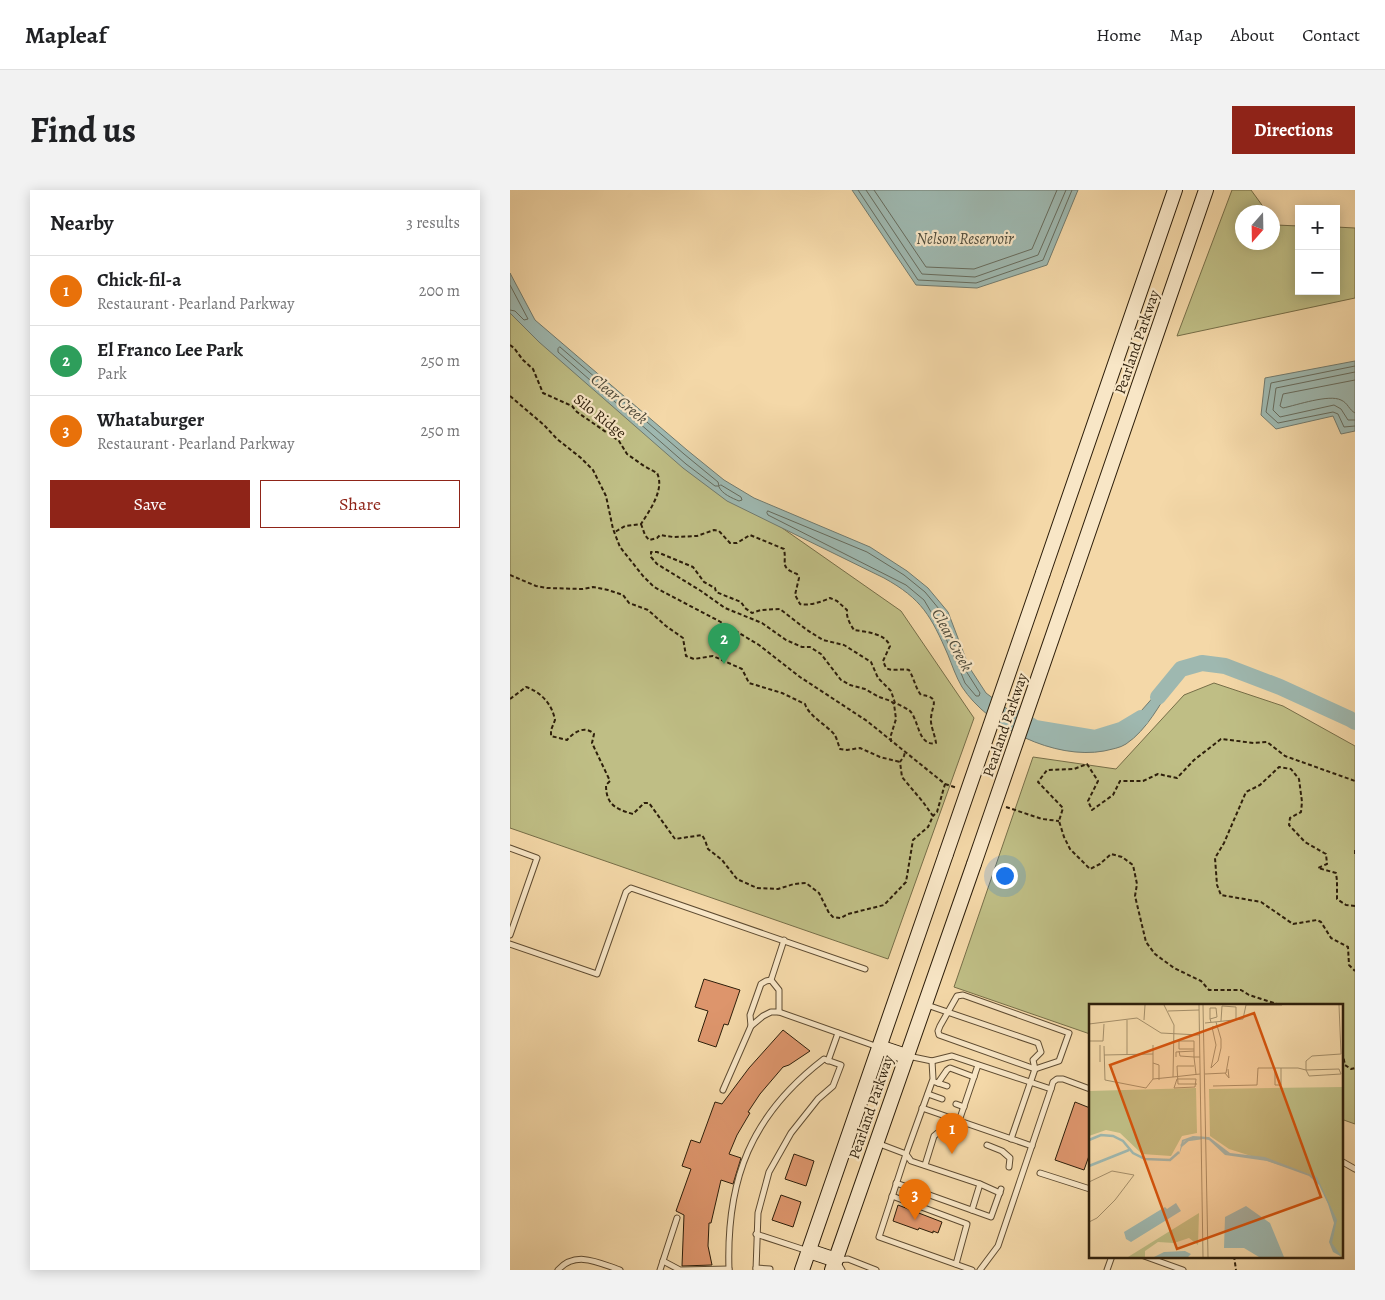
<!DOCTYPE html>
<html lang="en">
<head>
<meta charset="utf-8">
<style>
	:root { --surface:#fff; --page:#f2f2f2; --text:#202124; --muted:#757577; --line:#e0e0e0; --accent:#8f2418 }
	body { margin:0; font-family:Alegreya,serif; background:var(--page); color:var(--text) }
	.controls { position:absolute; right:15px; top:15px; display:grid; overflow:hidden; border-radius:0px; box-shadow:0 2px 12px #0003 }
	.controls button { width:45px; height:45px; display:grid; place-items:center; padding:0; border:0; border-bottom:1px solid var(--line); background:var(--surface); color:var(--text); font:25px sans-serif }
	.compass { position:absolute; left:725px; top:15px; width:45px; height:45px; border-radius:50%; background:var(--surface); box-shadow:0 2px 12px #0003; rotate:200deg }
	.you { position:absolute; left:494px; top:685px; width:18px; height:18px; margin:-12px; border:4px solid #fff; border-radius:50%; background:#1a73e8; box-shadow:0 0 0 8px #1a73e833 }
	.badge { display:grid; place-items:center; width:32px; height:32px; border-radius:50%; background:var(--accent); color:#fff; font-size:16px; font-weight:700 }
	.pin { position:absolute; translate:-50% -41px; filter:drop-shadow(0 1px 2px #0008) }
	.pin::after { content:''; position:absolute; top:26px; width:18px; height:15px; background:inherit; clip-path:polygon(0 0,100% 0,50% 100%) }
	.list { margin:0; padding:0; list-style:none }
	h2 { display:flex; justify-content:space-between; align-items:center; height:65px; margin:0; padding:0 20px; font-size:21px }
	h2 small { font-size:16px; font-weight:400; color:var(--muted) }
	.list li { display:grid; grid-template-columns:32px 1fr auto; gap:15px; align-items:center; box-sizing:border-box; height:70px; padding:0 20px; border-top:1px solid var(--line) }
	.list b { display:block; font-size:19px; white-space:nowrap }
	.list p { margin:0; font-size:16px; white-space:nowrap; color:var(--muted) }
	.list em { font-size:16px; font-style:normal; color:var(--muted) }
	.actions { display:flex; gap:10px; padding:15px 20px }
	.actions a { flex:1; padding:11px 0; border:1px solid var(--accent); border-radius:0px; text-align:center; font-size:18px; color:var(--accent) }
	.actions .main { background:var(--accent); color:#fff }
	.map { position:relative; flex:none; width:845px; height:1080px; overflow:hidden; border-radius:0px }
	header { display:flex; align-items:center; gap:30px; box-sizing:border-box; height:70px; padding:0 25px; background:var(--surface); border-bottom:1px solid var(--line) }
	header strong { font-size:24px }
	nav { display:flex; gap:28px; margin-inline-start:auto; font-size:18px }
	.intro { display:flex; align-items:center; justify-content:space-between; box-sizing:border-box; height:120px; padding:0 30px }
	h1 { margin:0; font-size:35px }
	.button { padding:12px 22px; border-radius:0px; background:var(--accent); color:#fff; font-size:18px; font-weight:700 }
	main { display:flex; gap:30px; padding:0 30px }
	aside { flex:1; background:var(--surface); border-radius:0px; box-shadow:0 2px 12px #0003 }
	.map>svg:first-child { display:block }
</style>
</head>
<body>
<header>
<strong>Mapleaf</strong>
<nav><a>Home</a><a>Map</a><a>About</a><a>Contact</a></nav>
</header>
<div class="intro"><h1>Find us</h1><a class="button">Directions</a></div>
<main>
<aside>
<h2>Nearby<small>3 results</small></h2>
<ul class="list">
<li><span class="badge" style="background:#e8710a">1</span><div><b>Chick-fil-a</b><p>Restaurant · Pearland Parkway</p></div><em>200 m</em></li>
<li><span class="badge" style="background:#2e9e5b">2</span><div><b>El Franco Lee Park</b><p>Park</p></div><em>250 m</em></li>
<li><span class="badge" style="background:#e8710a">3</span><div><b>Whataburger</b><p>Restaurant · Pearland Parkway</p></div><em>250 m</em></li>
</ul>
<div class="actions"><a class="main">Save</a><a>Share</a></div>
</aside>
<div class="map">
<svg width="845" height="1080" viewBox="0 0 845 1080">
	<rect width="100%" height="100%" fill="#f4d8a8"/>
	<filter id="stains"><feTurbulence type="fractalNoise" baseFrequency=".004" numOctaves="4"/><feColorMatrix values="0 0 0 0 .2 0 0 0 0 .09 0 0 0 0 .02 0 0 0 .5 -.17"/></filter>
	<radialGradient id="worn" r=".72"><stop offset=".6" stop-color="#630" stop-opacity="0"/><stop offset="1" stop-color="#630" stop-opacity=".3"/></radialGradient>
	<!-- green -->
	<g fill="#bfbe85" stroke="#766e48">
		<polygon points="722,0 741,0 757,22 732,22 732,52 762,52 763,31 766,35 789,36 789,101 826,101 826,37 845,38 845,108 667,146"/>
		<polygon points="0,100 29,142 215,298 391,421 464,528 378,769 0,638"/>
		<polygon points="704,493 773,516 845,556 845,934 831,929 831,815 580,815 580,844 444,797 523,567 606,579 674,505"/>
	</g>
	<!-- water -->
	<g fill="#9eb8b0" stroke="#717a6e">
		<polygon points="342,0 568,0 537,75 467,98 406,95"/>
		<path d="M0,83L25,130L177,260L214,290L244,308L360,357L397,381L418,398L438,422L459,477L476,503L504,524L532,541L550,548L587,551L605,546L624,529L661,487L663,494C650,514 637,540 616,554C610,558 602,559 594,561C545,570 479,538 452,497C446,487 442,475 438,465C421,426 412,409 374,388L217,311L173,278L29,152L0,123Z"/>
		<polygon points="845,171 845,241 831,244 823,226 766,239 751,225 755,188"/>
	</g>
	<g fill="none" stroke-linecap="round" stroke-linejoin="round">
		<!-- shore -->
		<g stroke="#666b5d" stroke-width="1">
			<polyline points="348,0 408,90 466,93 533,70 562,0"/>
			<polyline points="356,0 412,84 465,87 528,65 556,0"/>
			<polyline points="364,0 416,77 464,79 522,59 547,0"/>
			<polyline points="0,95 18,129 14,130 5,121 0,120"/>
			<polygon points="50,157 174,264 208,292 209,296 205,296 176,274 48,162 48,159"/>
			<polyline points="845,176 761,193 756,222 768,233 823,222 828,224 834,237 845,236"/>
			<polyline points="845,182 766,198 763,220 770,227 824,215 831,219 838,230 845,230"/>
			<path d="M845,190L773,204L770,216L773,218C787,215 819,204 831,210C838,213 839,220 845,223"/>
			<path d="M211,295L231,307L232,310L229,311C222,308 212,304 209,297Z"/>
			<polygon points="258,321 357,362 394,385 415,402 434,425 450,472 446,471 433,442 414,410 396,395 258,325 257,323"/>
			<polygon points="453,480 456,481 470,503 469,506 466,506 455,493 451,483"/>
		</g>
		<!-- river -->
		<g stroke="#9eb8b0" stroke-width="16">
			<polyline points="648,507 671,479 692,473 715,476 770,497 840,529 845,532"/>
			<polyline points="509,528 525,538 585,548 611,540 631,528"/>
		</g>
	</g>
	<!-- building -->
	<g fill="#dd956c" stroke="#2d1e0a">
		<polygon points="194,789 230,800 218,835 214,834 206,857 188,851 198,821 185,817"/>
		<polygon points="273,840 300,861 279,875 273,877 250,904 238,922 240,923 227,945 219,964 231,968 223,994 211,990 201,1033 199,1033 198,1056 202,1075 172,1076 174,1025 166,1021 181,979 172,976 181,950 190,953 205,912 212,914 239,878"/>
		<polygon points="565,912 580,918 580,963 574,980 545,970"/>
		<polygon points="284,964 304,971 296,996 275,989"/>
		<polygon points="271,1005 291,1012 283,1037 262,1030"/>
		<polygon points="388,1015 432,1032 428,1043 423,1041 423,1043 409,1038 408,1040 383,1031"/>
	</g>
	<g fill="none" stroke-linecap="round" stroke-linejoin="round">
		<!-- service casing -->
		<g stroke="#5f4c32" stroke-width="7">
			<g id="service">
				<polyline points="0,658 27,668 0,745"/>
				<polyline points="0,754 87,784 116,702 121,698 355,779"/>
				<polyline points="261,790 274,750"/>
				<polygon points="453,805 559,843 549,871 525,879 429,845 428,841 430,836 447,806"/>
				<polyline points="417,815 528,853 531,862 523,870 525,879 501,949"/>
				<polyline points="241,836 240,825 251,794 256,791 261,790 269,800 269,822"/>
				<polyline points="398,866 422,871 442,866 541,899 488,1056 470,1080"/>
				<polyline points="318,871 328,843"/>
				<polyline points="422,871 423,889 396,964 401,971 470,994 462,1020"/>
				<polyline points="425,892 437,896"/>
				<polyline points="428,893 437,880 440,878 464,887"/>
				<polyline points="541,899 543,892 547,889 553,889 580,899"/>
				<polyline points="213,900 241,836 253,826 261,822 269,822 368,857"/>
				<polyline points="418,904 432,909"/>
				<polyline points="446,914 454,917"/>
				<polyline points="412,918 522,956"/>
				<polyline points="449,931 468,875"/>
				<polyline points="367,953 396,964 369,1047 462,1080"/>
				<polyline points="477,955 492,961 500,968 499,977"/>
				<polyline points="831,971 845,979"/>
				<polyline points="415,975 424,946 430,941 438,941 450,945"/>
				<polyline points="530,983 580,999"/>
				<polyline points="386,993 481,1027 491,999"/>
				<polyline points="470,994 490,1003"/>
				<polyline points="382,1006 457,1034 446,1074"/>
				<polyline points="246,1044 298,1061"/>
				<polyline points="634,1066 673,1080"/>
				<polyline points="153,1071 170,1080 219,1079"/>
				<polyline points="246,1078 260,1079"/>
				<path d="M48,1080C66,1060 89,1073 110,1080"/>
				<polyline points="150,1080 167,1028"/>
				<path d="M219,1080C216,989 241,925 314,869L331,875L323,896L308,909L281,943L259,982L248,1023L246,1080"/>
				<polyline points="332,1080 326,1070 338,1069 366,1080"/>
				<polyline points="597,1080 602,1066"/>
			</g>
		</g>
		<!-- secondary casing -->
		<g stroke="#2d1e0a" stroke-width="16">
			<g id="secondary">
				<polyline points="533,383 665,0"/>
				<polyline points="561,393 696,0"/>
				<polyline points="369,857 396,866"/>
				<polyline points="299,1061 326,1070"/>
				<polyline points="292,1080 436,664"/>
				<polyline points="322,1080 464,674"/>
			</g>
		</g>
		<!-- path -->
		<g stroke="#2d1e0a" stroke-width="2" stroke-dasharray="4 2.5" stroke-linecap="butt">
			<path d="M0,155L4,158L13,170L23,179L33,203L62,216L67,222L109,251L117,264L134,276L147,283C155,299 140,320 131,334L115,336L105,342"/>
			<polyline points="0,206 34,235 47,249 71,268 83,280 96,306 103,339 110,357 133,386 144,397 209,431 249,455 290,487 357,531 435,594 427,622 423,626"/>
			<path d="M131,334L135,345L139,350L147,348L150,345L163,347L187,346L204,340L209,341L220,353H227L240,345L274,359C277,374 269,377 287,384L289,388L285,405L290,414C298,416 312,412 320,408L327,411L337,420C336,427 340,434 344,440C356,442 375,443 380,456L373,471L376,478C383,482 391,478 399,480C404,488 405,497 411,505C431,507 422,515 421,528C420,535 425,545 426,553C408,557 409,530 400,521C396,518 390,515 385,513L381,501L368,488L361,472L334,455L313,450L297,440L270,419L251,420L242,423L235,418L231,412L206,402L205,398L194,392L183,377L147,362H141V367L147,374L191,401L215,418L252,433L276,450L292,457H300L311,464L331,490L340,495L355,499L369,507L381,511L384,514L386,529L381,545V552"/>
			<path d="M0,385L26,396L37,398L73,399L83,397L98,400L113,405L119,413L138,420L156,436L173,448L176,466L184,469L203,466L232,479L239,493L272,503L295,514C299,526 315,534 324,544C327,548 328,554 330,559L337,560L350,558L370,567L390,572"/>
			<path d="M0,509L16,497C31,502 42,514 45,530L41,540V546L57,550C64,542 75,535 84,544L82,553L100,591L96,595C96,614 105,619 123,624L134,613H139L165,649L192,645L195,650L198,659L212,670L227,689L247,698L268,699L284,694L296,693L309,703L319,723L323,727L331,728L338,724L374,715L396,692L403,650L418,637L423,626L413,612L392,587L390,572L394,566L395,562"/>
			<polyline points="435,594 447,598"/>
			<polyline points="496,617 532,629 549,631"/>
			<polyline points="845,660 845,664"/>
			<polyline points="845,716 836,715 827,709 827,691 826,683 808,678 817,674 816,664 795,652 779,635 780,628 791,622 792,612 789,589 781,579 769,577 750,595 736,602 714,653 705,668 707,695 711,705 751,712 783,734 807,730 811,732 821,748 838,757 839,775 845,781"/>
			<polyline points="770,815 739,805 731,800 699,800 691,791 664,778 645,764 636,752 625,706 627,694 623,675 612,667 601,664 590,674 580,679 560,659 554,647 549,631 553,618 528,592 537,580 564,579 577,574 588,591 578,611 582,620 603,605 610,591 633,591 648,584 667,588 684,570 711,549 744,553 757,552 775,566 845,591"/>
			<polyline points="831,856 835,875 841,879 845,878"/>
			<polyline points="724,1066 726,1080"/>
		</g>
		<!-- service -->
		<use href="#service" stroke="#f8e6c6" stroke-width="5"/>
		<!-- secondary -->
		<use href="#secondary" stroke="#f8e6c6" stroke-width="14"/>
		<!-- secondary-bridge casing -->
		<g stroke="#2d1e0a" stroke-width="16" stroke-linecap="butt">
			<g id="secondary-bridge">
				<polyline points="436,664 533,383"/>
				<polyline points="464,674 561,393"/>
			</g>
		</g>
		<!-- secondary-bridge -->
		<use href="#secondary-bridge" stroke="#f8e6c6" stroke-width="14"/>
	</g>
	<g text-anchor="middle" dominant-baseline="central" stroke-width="4.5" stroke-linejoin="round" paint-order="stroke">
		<!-- street labels -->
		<g font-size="15" fill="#2d1e0a" stroke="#f8e6c6">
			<text transform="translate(627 152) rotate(-71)">Pearland Parkway</text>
			<text transform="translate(90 226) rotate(38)">Silo Ridge</text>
			<text transform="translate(495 535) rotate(-71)">Pearland Parkway</text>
			<text transform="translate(361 917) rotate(-71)">Pearland Parkway</text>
		</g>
		<!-- water labels -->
		<g font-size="16" font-style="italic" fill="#4f4c3c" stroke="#f8e6c6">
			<text x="455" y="49">Nelson Reservoir</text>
			<text transform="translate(109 209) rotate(40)">Clear Creek</text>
			<text transform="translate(442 450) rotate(62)">Clear Creek</text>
		</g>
	</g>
	<!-- overview -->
	<g transform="translate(579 814)">
		<rect width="254" height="254" fill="#f4d8a8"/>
		<path d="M254,83V253H252L242,242L246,215L230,179L219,170L140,145L121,132L120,85ZM107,84L108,129L93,132L82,152L53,150L31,129L17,126L0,132V87ZM110,209L109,241L100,234L85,239L69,238L56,247V253H39Z" fill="#bfbe85"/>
		<path d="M104,132L120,133L141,149L176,153L228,173L248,216L243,239L253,253L244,248L240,238L245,219L239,200L230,181L220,172L178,157L136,151L120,136L108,134L95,137L90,151L93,136ZM87,199L92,207L42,238L37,235L35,228L76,203L78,205ZM157,202L181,219L195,253H170L155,244H135L136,213ZM96,247L102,250L99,253H65L75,248Z" fill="#9eb8b0"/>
		<path fill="none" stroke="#9eb8b0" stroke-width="2.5" d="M0,136L12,131L24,132L34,137L44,149L56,155L81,156L90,148M92,142L99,136L113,134M0,162L40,146"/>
		<path fill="none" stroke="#a48e69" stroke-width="1" d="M75,1L85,21L84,73L111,70M110,1L114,253M114,1L119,253M79,7L110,6M121,15L128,13L127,4H121V15L122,18M38,16V51M55,16L56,1M132,17L133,2L147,3V15M127,18L132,35V44L129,57L122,64L127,41L123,23L128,22M116,19L154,15L157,1H193M0,20L48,14L72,29L110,31M0,37H14L15,20M85,37H105V53H111M90,37V45H105M11,41V58M15,42L16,76L57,84L64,75V41M90,47L91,52L105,53L107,70M15,51L64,50M87,53V48L105,47M64,59L70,61V76M88,62L89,80H108M88,62H105M186,64V81H192V64M136,69L140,74L139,65M116,70L137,69L140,52M64,75L84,73M88,75H107L106,83L85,84ZM124,82L168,81L169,64H209L217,66L250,65L252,70L220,72L217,66V57L223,52L252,50L250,1M0,178L23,167L45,171L26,196L8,214L0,218"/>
		<path fill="#d5530c" fill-opacity="0.15" stroke="#d5530c" stroke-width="2.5" d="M165,9L232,193L88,245L21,61Z"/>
		<rect width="254" height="254" fill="none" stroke="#2d1e0a" stroke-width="2.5"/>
	</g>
	<rect width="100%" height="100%" filter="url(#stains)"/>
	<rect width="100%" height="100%" fill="url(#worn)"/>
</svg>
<div class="controls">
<button>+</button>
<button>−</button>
</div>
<svg class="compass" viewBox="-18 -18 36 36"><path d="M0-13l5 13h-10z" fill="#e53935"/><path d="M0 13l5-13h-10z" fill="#757577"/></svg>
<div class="you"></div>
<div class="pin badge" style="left:442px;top:964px;background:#e8710a">1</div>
<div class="pin badge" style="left:214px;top:474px;background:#2e9e5b">2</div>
<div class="pin badge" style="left:405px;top:1030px;background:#e8710a">3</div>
</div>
</main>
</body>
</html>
